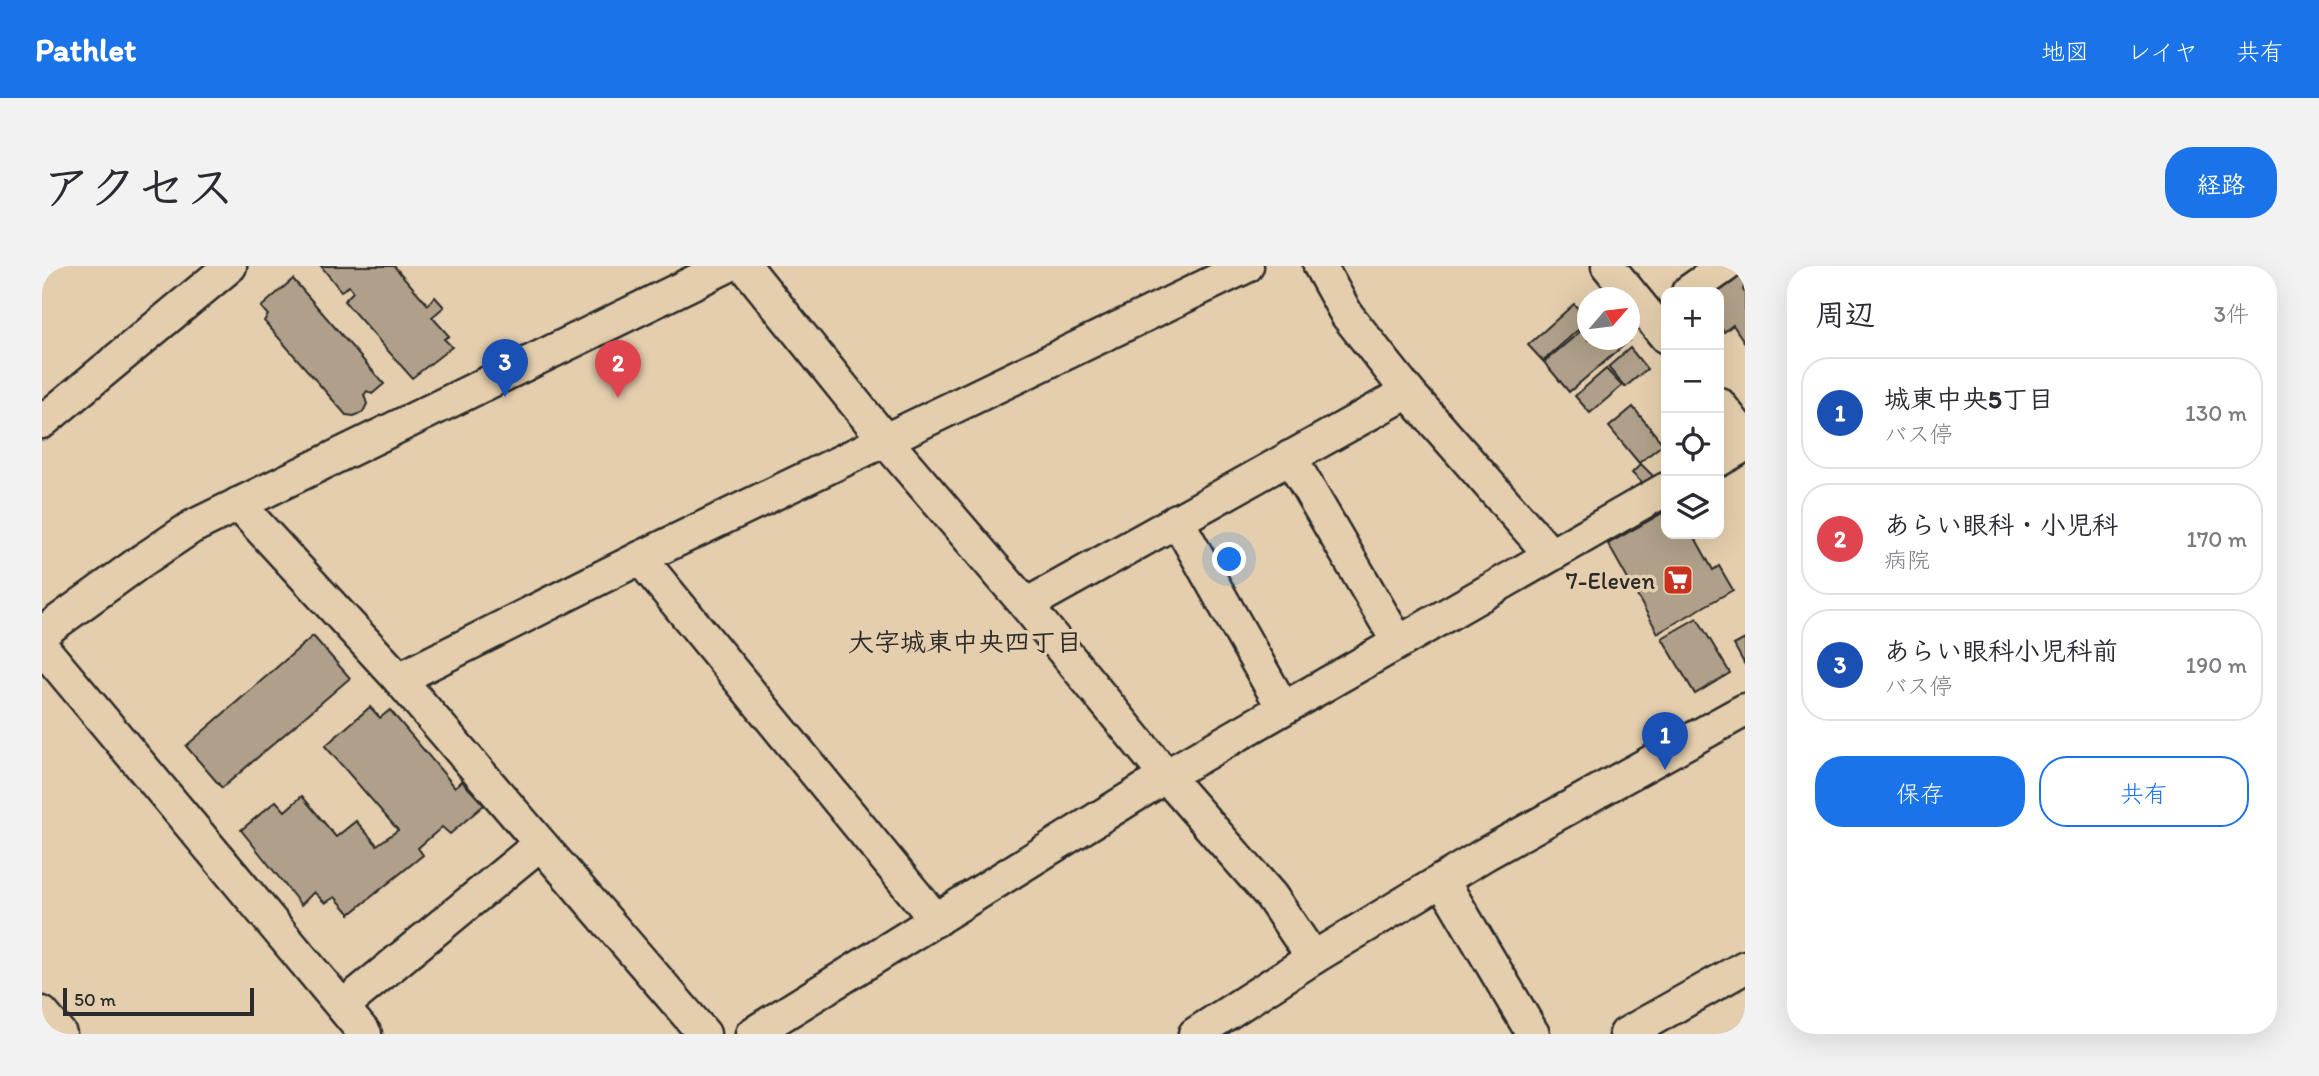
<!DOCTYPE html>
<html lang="ja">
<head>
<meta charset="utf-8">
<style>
	:root { --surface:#fff; --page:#f2f2f3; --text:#2b2b33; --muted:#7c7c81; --line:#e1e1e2; --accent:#1a73e8 }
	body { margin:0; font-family:Itim,"Klee One",sans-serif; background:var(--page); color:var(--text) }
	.controls { position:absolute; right:21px; top:21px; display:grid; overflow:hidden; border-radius:14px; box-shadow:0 7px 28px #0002 }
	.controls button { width:63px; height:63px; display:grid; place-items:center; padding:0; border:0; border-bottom:2px solid var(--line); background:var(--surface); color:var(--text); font:35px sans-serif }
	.compass { position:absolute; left:1535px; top:21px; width:63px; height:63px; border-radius:50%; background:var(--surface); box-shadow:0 7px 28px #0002; rotate:62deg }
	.scale { position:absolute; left:21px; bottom:18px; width:191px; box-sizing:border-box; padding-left:7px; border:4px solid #2b2b2b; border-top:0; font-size:19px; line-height:24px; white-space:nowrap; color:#2b2b2b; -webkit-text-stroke:5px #e4cead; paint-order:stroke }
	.you { position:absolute; left:1188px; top:294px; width:24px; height:24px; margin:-18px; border:5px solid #fff; border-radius:50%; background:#1a73e8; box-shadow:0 0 0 10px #1a73e833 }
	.badge { display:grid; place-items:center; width:46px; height:46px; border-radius:50%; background:var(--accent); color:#fff; font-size:23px; font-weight:700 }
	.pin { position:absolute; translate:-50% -58px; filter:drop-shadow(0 2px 4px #0008) }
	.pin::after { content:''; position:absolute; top:37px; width:24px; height:21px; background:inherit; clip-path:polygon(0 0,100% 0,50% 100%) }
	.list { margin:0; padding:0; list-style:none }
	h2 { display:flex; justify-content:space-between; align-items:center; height:91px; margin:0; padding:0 28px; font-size:30px }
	h2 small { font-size:23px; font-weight:400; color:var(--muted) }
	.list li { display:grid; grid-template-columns:46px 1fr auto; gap:21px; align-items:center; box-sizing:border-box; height:112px; margin:0 14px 14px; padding:0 14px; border:2px solid var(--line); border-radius:28px }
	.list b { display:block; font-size:26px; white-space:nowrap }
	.list p { margin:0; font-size:23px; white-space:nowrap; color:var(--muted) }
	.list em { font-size:23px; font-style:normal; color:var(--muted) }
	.actions { display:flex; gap:14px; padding:21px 28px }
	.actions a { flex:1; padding:16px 0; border:2px solid var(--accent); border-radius:28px; text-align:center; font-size:24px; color:var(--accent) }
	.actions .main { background:var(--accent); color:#fff }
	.icon { flex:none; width:38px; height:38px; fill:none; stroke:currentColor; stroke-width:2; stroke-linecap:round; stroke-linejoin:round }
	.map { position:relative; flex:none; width:1703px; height:768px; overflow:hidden; border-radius:28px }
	header { display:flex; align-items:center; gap:42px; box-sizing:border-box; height:98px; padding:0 35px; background:var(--accent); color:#fff }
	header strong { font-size:33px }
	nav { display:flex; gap:38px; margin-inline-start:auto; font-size:24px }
	.intro { display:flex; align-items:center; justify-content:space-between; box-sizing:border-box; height:168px; padding:0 42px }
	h1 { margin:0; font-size:49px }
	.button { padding:18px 32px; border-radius:28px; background:var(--accent); color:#fff; font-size:24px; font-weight:700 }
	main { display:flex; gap:42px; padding:0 42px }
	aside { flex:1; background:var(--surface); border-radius:28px; box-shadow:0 7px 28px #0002 }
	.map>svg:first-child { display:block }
</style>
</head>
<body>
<header>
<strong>Pathlet</strong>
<nav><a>地図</a><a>レイヤ</a><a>共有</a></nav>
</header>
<div class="intro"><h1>アクセス</h1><a class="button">経路</a></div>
<main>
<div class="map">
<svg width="1703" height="768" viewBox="0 0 1703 768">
	<rect width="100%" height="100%" fill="#e4cead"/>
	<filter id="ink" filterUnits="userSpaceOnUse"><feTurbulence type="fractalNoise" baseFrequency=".0143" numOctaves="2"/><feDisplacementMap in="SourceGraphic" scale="14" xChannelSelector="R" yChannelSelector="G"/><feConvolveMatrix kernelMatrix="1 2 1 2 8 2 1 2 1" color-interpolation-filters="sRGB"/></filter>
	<g filter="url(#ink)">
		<!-- building -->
		<g fill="#b0a089" stroke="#2b2b2b" stroke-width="2">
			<polygon points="279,0 352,0 386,39 393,31 402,41 390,51 407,70 402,73 410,81 370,112 302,35 311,26 307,20 299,25"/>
			<polygon points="1699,10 1703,16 1701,24 1703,27 1703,77 1691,59 1682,66 1677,59 1677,26 1675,26"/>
			<polygon points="251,13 342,118 330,128 325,125 322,129 325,138 321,146 312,150 304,149 222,55 226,49 219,41"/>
			<polygon points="1532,38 1546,55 1501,95 1486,79"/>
			<polygon points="1546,59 1546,74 1587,75 1527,126 1502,96"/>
			<polygon points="1588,82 1605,103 1583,121 1566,101"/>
			<polygon points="1564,103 1580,120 1548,147 1533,130"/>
			<polygon points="1591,141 1621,178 1597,197 1567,161"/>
			<polygon points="1599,198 1612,211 1603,220 1590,207"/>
			<polygon points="1624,245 1624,268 1651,268 1671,304 1677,300 1691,324 1616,367 1566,278"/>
			<polygon points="1655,352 1688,407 1653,428 1620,372"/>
			<polygon points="271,370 308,412 180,522 144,480"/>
			<polygon points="1703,373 1703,399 1692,379"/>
			<polygon points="328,441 338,452 348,444 413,521 420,515 442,539 408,568 400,561 376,582 381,589 308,648 293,631 283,637 272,626 259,639 199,564 234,535 243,545 260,530 294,571 314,555 335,579 356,564 283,480"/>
		</g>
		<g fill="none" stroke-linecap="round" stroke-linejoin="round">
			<!-- minor casing -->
			<g stroke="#2b2b2b" stroke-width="37">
				<g id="minor">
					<polyline points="703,0 843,174 984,339 1124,510 1229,630 1271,692"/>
					<polyline points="1278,0 1305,49 1366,126 1508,288"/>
					<polyline points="1566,0 1624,71"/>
					<polyline points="1646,26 1683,0"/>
					<polyline points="1677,138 1703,171"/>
					<polyline points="0,156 188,0"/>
					<polyline points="1248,191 1356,376"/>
					<polyline points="1677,194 1703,179"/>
					<polyline points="196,238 357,413 662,768"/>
					<polyline points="1135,254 1241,442"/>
					<polyline points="598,292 894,654"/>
					<polyline points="984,339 1366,126"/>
					<polyline points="0,367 98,296 150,261 685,0"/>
					<polyline points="0,381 323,768"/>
					<polyline points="357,413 598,292 1205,0"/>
					<polyline points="1400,614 1491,768"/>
					<polyline points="301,740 498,578"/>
					<polyline points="0,747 18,768"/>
					<polyline points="710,768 1124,510 1624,223"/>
					<polyline points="1153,768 1271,692 1445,587 1703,444"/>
					<polyline points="1584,768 1703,701"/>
				</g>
			</g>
			<!-- minor -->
			<use href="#minor" stroke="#e4cead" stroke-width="32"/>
		</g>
	</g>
	<!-- icons -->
	<defs>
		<g id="supermarket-square" transform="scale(1.575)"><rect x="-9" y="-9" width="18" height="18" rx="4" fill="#c8321e" stroke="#e4cead"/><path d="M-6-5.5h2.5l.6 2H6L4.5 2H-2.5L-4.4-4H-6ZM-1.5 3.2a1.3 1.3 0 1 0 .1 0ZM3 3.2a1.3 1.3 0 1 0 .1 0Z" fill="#fff"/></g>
	</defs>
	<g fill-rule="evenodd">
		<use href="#supermarket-square" x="1636" y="314"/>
	</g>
	<g text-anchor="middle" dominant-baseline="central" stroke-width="7" stroke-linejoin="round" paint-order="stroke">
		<!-- poi labels -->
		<g font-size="24" fill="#2b2b2b" stroke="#e4cead" text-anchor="end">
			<text x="1613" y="314">7-Eleven</text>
		</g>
		<!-- neighbourhood labels -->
		<g font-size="26" font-weight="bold" fill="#2b2b2b" stroke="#e4cead">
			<text x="923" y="376">大字城東中央四丁目</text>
		</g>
	</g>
</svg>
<div class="controls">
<button>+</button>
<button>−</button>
<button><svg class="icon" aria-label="locate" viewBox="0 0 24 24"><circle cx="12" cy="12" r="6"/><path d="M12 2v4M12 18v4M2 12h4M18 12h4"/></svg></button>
<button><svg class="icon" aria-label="layers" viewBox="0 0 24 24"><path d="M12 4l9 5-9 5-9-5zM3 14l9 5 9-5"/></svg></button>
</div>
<svg class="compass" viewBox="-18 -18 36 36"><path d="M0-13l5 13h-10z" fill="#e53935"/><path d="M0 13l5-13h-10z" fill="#7c7c81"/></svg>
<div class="scale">50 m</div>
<div class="you"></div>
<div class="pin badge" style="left:1623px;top:504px;background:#1a4fb4">1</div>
<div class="pin badge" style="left:576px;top:132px;background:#e0444e">2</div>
<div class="pin badge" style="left:463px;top:131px;background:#1a4fb4">3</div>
</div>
<aside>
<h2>周辺<small>3件</small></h2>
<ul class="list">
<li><span class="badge" style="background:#1a4fb4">1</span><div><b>城東中央5丁目</b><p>バス停</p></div><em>130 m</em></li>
<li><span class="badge" style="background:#e0444e">2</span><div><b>あらい眼科・小児科</b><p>病院</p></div><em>170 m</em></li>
<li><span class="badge" style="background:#1a4fb4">3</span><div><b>あらい眼科小児科前</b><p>バス停</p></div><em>190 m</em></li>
</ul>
<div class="actions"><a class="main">保存</a><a>共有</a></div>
</aside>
</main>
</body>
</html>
